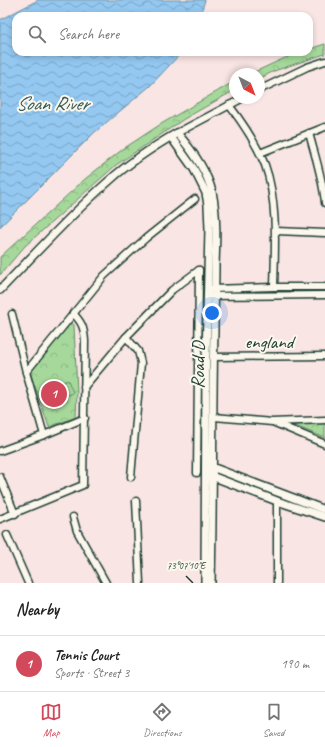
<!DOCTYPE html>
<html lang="en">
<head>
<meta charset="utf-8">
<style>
	:root { --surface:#fff; --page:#f2f2f2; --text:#222; --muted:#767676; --line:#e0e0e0; --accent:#d1495b }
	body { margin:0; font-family:Caveat,sans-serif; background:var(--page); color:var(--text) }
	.compass { position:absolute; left:229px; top:68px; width:36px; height:36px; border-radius:50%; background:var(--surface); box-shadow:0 2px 6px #0003; rotate:138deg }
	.you { position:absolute; left:212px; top:313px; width:14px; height:14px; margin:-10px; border:3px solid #fff; border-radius:50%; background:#1a73e8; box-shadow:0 0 0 6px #1a73e833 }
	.badge { display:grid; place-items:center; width:26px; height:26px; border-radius:50%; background:var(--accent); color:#fff; font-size:13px; font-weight:700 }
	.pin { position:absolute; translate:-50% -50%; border:2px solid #fff; box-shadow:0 1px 4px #0006 }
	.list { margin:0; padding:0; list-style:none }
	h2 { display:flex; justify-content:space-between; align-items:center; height:52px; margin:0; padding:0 16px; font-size:17px }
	h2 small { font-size:13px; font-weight:400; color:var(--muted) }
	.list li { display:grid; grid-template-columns:26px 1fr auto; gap:12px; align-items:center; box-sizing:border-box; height:56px; padding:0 16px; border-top:1px solid var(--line) }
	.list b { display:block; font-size:15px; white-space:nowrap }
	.list p { margin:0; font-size:13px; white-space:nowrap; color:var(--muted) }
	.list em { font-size:13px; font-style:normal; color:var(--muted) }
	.icon { flex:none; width:22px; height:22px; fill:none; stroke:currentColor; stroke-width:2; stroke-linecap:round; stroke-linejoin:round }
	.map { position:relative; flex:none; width:325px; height:583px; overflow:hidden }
	.search { position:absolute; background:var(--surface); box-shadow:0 2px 6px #0003; left:12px; right:12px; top:12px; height:44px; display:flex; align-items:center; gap:10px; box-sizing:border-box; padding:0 14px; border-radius:12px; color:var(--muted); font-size:15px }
	.sheet { height:108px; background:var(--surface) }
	nav { display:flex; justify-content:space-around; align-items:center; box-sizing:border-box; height:56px; border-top:1px solid var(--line); background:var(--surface); font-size:11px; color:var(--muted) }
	nav a { display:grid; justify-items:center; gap:2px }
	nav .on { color:var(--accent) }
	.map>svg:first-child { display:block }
</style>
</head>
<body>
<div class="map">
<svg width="325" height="583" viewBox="0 0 325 583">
	<defs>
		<pattern id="forest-crowns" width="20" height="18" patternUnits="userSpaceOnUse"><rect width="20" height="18" fill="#a5d89a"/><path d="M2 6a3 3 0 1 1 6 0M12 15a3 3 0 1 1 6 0" fill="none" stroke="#8eba85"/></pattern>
		<pattern id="water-waves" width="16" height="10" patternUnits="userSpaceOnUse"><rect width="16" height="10" fill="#94c8f1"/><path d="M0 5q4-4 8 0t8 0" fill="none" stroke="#78a4c4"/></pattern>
	</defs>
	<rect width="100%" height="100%" fill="#f9e5e3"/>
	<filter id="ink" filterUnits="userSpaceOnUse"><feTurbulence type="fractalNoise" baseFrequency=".025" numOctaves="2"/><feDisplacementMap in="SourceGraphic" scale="8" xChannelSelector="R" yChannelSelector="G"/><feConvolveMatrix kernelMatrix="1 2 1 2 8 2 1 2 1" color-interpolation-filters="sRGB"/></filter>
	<g filter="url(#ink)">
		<!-- forest -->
		<g fill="url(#forest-crowns)" stroke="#628a67">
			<polygon points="325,44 325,54 274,71 259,79 259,74 250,74 296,53 309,52 309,49"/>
			<polygon points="235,81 235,90 184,119 116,165 25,246 0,275 0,257 85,179 123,149 161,124"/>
			<polygon points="70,320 74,325 77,392 76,417 49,427 30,372"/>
			<polygon points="286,422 325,423 325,438"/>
		</g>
		<!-- pitch -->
		<polygon fill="#a5d89a" stroke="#628a67" points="68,380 73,393 48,404 42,392"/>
		<!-- water -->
		<polygon fill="url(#water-waves)" stroke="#6590a5" points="38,0 205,0 200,16 16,16 16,52 182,52 150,86 95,132 0,227 0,20"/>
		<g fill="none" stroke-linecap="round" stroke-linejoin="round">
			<!-- minor casing -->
			<g stroke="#1f3d34" stroke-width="9">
				<g id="minor">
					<polyline points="259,90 307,67 325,61"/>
					<path d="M229,105C242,122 257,145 265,165C278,201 275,249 274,287"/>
					<polyline points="177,133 243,98"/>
					<path d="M309,133C315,156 323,179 325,203"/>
					<polyline points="260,153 325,127"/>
					<polyline points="276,231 325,233"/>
					<polyline points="211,289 274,287 325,287"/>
					<polyline points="207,296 325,295"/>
					<polyline points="12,314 26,372 44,435"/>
					<polyline points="126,337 138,351 141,363 131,477"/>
					<polyline points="213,357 325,356"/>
					<polyline points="26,372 104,276 146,238 195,199"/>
					<polyline points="84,387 126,337 172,290 199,270"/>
					<polyline points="214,417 272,422 325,420"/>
					<polyline points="275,423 325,444"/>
					<polyline points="0,451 44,435 85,418"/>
					<polyline points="197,473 199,270"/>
					<polyline points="0,477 15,514"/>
					<polyline points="136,501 140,583"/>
					<polyline points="73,517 77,531 106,583"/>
					<path d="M0,519L83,485L85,341C84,327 82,323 73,313"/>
					<polyline points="7,535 28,583"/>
					<polyline points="277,583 277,501"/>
				</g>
			</g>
			<!-- tertiary casing -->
			<g stroke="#1f3d34" stroke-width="10">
				<g id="tertiary">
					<polyline points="171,137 194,169 206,193 208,205 209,229 206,359 205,583"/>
					<path d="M0,290C36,253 71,214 110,180C130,162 153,147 177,133C191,149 207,171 212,192C217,216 216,240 215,265C215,287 214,309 214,331C212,415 213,499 211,583"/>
					<polyline points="209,466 325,510"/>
					<polyline points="209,475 277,501 325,517"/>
				</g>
			</g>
			<!-- minor -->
			<use href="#minor" stroke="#fbf7ec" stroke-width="6"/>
			<!-- tertiary -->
			<use href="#tertiary" stroke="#fbf7ec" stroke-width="7"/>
		</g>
	</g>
	<!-- ticks -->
	<path fill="none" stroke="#1f3d34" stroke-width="1.5" d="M186,576L193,583"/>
	<g text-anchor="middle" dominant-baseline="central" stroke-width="4" stroke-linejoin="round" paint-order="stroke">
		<!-- street labels -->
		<g font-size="19" fill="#1f3d34" stroke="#fbf7ec">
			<text x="269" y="342">england</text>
			<text transform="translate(198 365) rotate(-90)">Road D</text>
		</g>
		<!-- water labels -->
		<g font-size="20" font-style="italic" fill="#36595a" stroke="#fbf7ec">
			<text x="52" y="103">Soan River</text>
		</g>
	</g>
	<g font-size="10" text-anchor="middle" fill="#1f3d34" stroke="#fbf7ec" stroke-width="4" stroke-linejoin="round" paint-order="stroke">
		<text x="186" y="569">73°07'10"E</text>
	</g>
</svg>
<svg class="compass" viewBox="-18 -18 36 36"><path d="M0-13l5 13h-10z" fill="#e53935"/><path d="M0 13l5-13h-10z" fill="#767676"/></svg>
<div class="you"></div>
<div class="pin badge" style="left:54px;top:394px">1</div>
<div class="search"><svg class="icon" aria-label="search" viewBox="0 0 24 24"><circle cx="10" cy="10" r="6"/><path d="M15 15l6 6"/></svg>Search here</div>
</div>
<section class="sheet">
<h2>Nearby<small></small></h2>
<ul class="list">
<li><span class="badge">1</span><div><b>Tennis Court</b><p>Sports · Street 3</p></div><em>190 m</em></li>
</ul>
</section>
<nav>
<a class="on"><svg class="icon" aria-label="map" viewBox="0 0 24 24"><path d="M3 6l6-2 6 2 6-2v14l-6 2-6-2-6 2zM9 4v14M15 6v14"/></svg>Map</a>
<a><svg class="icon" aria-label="directions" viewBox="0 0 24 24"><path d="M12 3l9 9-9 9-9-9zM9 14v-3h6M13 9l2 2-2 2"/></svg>Directions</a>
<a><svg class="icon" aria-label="saved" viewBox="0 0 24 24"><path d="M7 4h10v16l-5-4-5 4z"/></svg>Saved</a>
</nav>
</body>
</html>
